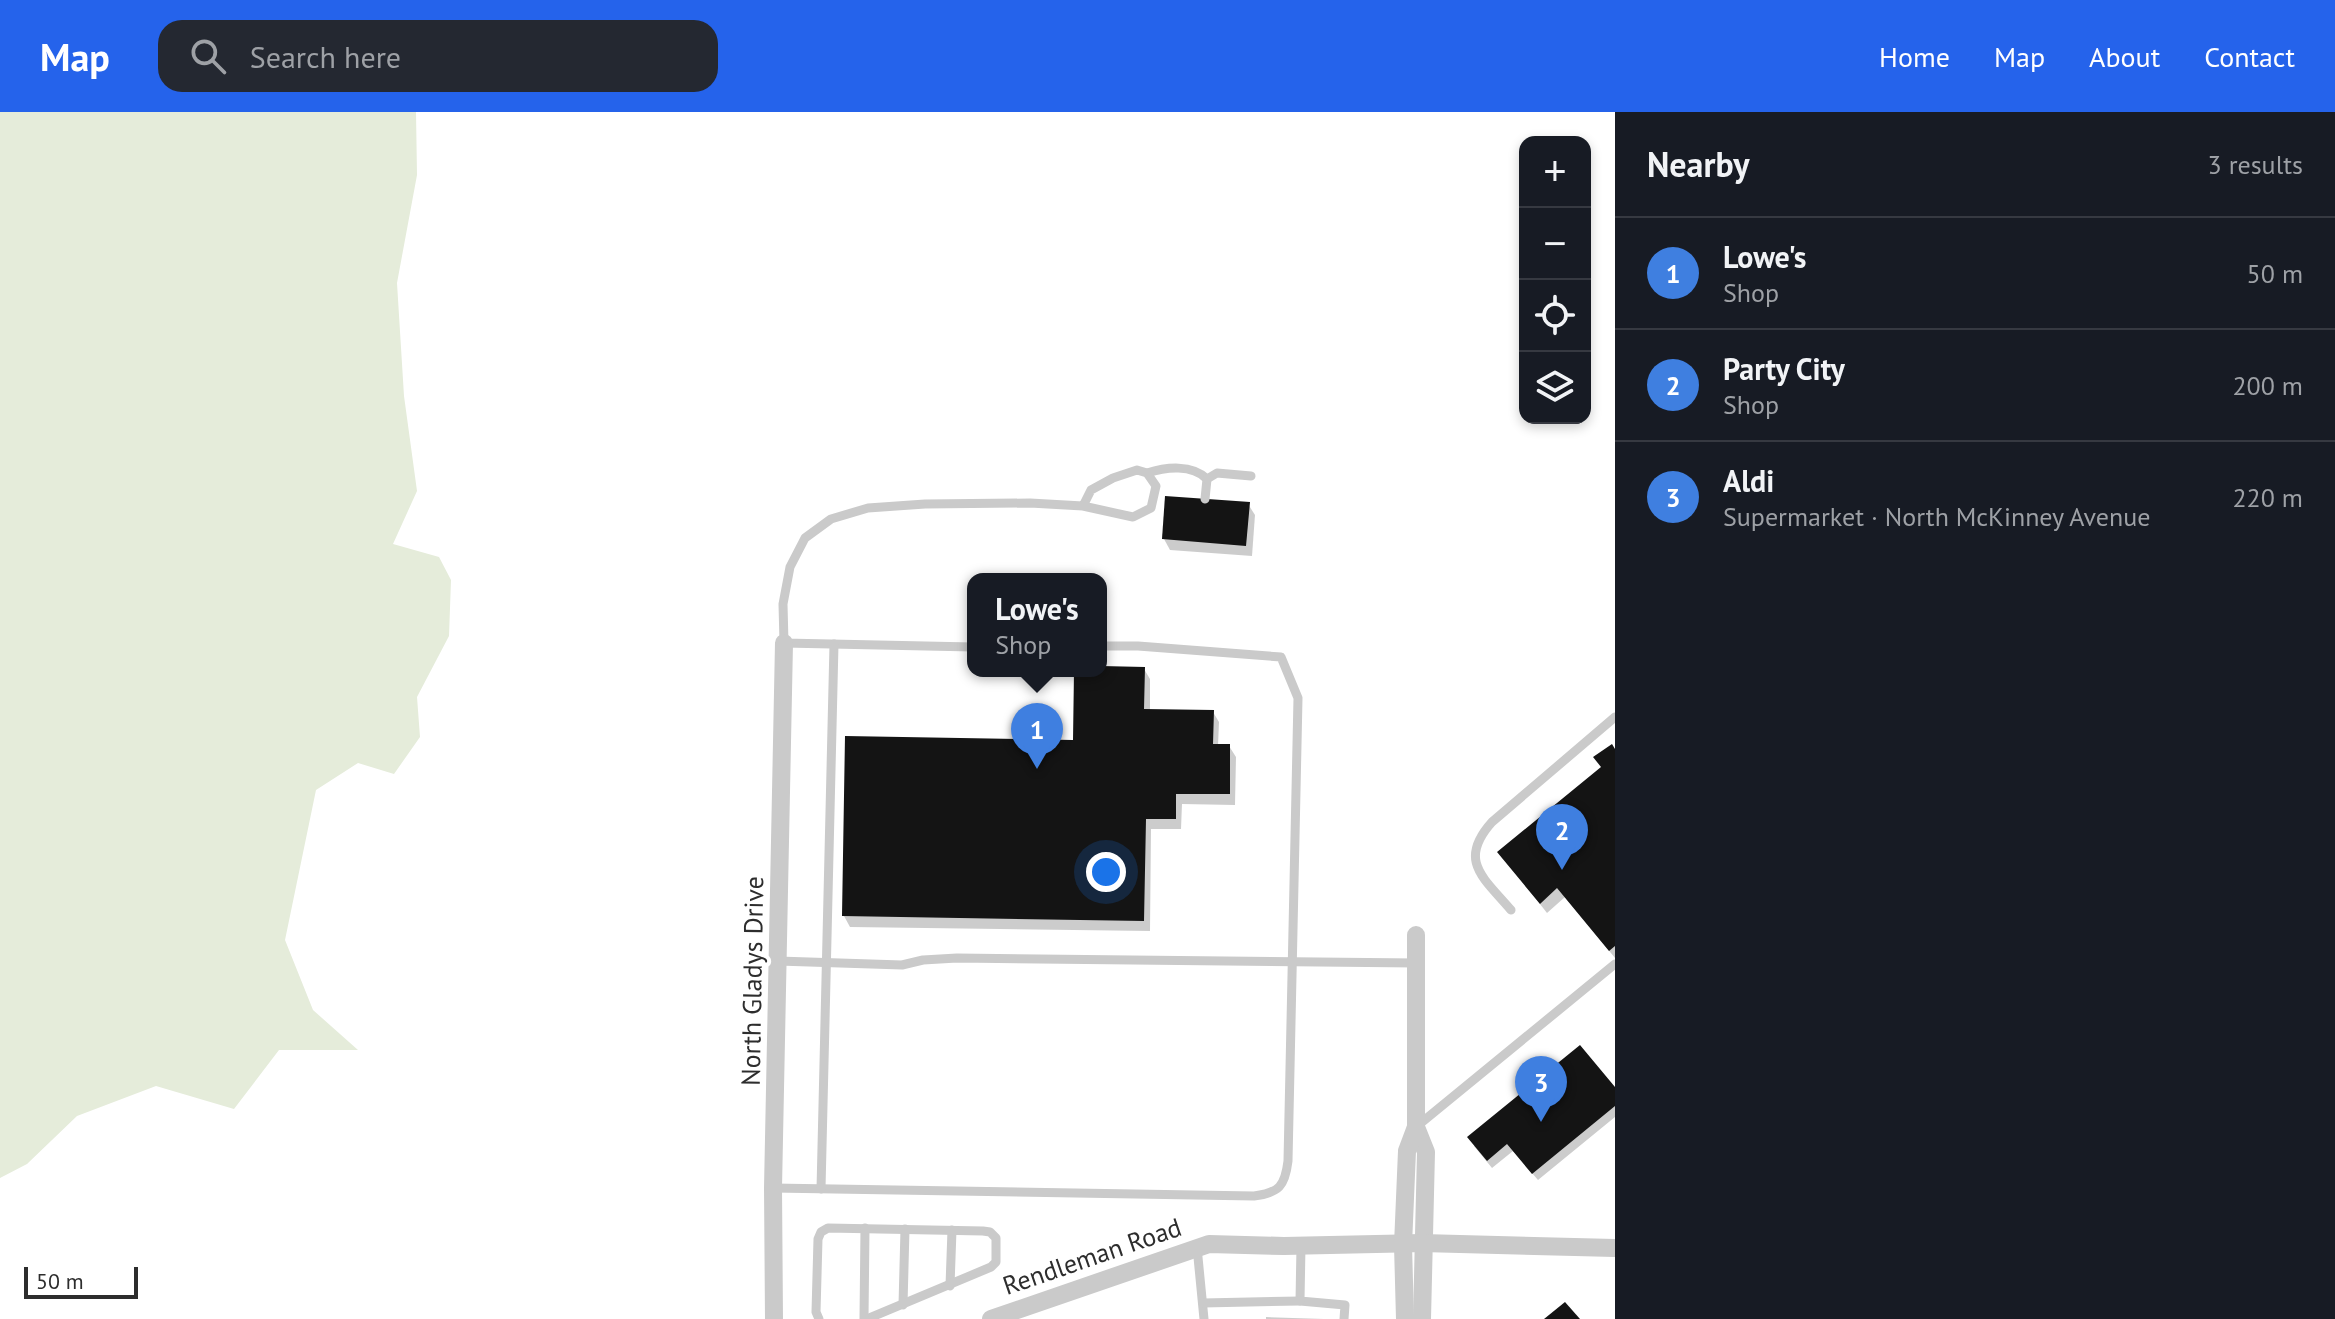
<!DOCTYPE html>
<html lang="en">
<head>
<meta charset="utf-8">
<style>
	:root { --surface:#171b24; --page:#242831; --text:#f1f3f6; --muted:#9ea1a6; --line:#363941; --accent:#2563eb }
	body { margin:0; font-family:"PT Sans",sans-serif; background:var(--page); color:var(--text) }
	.controls { position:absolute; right:24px; top:24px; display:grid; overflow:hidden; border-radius:16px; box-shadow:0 4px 12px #0003 }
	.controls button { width:72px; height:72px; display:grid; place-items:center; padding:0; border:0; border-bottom:2px solid var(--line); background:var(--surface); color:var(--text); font:40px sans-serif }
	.scale { position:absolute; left:24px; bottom:20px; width:114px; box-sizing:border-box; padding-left:8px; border:4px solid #2d2d2d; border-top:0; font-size:22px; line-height:28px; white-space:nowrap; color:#2d2d2d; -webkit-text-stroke:6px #fff; paint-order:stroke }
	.you { position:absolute; left:1106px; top:760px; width:28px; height:28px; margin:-20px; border:6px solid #fff; border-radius:50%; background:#1a73e8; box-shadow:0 0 0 12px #1a73e833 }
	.badge { display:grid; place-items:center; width:52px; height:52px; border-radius:50%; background:var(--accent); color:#fff; font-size:26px; font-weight:700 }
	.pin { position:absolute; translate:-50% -66px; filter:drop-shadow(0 2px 4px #0008) }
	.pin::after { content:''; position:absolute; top:42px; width:28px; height:24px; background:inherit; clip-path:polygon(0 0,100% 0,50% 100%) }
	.popup { position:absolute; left:967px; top:461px; width:140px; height:104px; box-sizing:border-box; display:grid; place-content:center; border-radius:16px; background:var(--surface); filter:drop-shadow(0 2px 6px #0005); font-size:26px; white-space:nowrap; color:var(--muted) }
	.popup b { font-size:30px; color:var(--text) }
	.popup::after { content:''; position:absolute; left:50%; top:100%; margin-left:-16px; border:16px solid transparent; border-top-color:var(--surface) }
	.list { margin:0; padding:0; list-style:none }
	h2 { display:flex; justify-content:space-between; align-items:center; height:104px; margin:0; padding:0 32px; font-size:34px }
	h2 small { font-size:26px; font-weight:400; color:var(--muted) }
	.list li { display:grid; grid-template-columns:52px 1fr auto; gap:24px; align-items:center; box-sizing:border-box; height:112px; padding:0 32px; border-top:2px solid var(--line) }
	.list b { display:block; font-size:30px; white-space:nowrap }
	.list p { margin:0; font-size:26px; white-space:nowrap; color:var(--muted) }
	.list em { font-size:26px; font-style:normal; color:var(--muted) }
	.icon { flex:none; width:44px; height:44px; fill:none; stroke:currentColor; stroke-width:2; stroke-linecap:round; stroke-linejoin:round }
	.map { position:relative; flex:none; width:1615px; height:1207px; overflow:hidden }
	header { display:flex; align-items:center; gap:48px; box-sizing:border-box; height:112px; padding:0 40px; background:var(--accent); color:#fff }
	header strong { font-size:38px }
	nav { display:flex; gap:44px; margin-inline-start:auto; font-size:28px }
	.search { width:560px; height:72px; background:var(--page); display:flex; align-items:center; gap:20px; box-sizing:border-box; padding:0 28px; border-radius:24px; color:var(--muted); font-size:30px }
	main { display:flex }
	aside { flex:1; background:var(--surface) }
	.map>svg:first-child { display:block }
</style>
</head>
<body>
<header>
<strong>Map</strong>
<div class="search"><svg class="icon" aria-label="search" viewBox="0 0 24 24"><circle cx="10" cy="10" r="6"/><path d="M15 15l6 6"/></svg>Search here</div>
<nav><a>Home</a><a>Map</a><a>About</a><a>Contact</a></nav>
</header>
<main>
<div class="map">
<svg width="1615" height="1207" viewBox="0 0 1615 1207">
	<rect width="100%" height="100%" fill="#fff"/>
	<!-- green -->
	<polygon fill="#e5ecda" points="0,0 416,0 417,63 397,171 404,284 417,379 393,432 439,445 451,468 449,524 417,585 420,625 394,662 358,651 316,678 285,828 313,898 358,938 279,938 234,997 156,974 77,1004 27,1052 0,1066"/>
	<!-- shadow -->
	<g fill="#0003">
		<polygon points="1248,392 1255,403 1252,444 1170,438 1164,427"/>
		<polygon points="1101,556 1144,557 1150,567 1150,599 1213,600 1219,610 1218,634 1229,634 1236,645 1235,693 1182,692 1181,717 1151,717 1150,819 850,815 844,804 1075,630 1076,559 1101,559"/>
		<polygon points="1615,640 1615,846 1565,785 1547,801 1500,741 1602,657"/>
		<polygon points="1615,978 1615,1005 1538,1068 1513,1039 1492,1056 1474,1034"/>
		<polygon points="1266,1205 1324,1207 1266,1207"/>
	</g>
	<!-- building -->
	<g fill="#141414">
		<polygon points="1165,384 1250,390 1246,434 1162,427"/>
		<polygon points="1101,554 1145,555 1144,597 1214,598 1213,632 1230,632 1230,682 1176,682 1176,707 1146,707 1144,809 842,804 845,624 1073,628 1074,559 1101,559"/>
		<polygon points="1612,632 1615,637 1615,834 1609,839 1557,776 1540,792 1497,740 1601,655 1593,645"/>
		<polygon points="1580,933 1615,975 1615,994 1532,1062 1507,1032 1487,1049 1467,1025"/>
		<polygon points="1565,1190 1580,1207 1544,1207"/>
	</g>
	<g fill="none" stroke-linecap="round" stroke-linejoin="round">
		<!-- service -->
		<g stroke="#cacaca" stroke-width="9">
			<path d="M1147,361C1166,355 1192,352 1207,367L1205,387"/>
			<polyline points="1207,367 1217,361 1251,364"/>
			<polyline points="973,535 784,531 783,492 790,455 805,426 831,407 868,396 925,392 1030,391 1083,394 1133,405 1151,396 1156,374 1147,361 1137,358 1113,366 1091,378 1083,394"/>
			<path d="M1511,798C1484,766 1457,749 1492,710L1615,605"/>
			<polyline points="778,849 902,853 923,848 957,846 1416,851"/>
			<polyline points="1416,1015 1615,852"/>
			<path d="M773,1076L1254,1084C1279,1081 1285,1074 1288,1049L1298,586L1281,545L1138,534H1101"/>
			<polyline points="821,1077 834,532"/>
			<polyline points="1301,1134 1300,1189 1345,1193 1344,1207"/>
			<polyline points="1197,1135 1204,1207"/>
			<polyline points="950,1174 952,1118"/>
			<polyline points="1203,1191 1300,1189"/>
			<polyline points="903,1193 905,1117"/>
			<polyline points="819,1207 816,1200 818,1127 821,1120 828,1116 983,1119 990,1120 996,1126 996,1150 991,1155 867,1207"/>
			<polyline points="864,1207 865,1116"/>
		</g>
		<!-- minor -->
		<g stroke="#cacaca" stroke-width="18">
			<polyline points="1416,1015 1426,1040 1422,1207"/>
			<polyline points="774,1207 773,1076 784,531"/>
			<polyline points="991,1207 1209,1132 1284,1134 1422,1131 1615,1136"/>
			<polyline points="1405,1207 1403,1133 1407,1039 1416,1015 1416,823"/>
		</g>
	</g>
	<g text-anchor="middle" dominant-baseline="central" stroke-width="8" stroke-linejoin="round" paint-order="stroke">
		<!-- street labels -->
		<g font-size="26" fill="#2d2d2d" stroke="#fff">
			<text transform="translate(752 869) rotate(-89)">North Gladys Drive</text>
			<text transform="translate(1092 1144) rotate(-19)">Rendleman Road</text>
		</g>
	</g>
</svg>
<div class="controls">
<button>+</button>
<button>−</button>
<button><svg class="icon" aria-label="locate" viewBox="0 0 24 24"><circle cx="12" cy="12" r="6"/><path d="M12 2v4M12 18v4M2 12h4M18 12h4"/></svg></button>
<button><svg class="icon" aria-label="layers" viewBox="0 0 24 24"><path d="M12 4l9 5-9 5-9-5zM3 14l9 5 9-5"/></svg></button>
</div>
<div class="scale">50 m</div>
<div class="you"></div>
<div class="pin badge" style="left:1037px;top:657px;background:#3f7fe0">1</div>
<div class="popup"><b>Lowe's</b>Shop</div>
<div class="pin badge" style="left:1562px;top:758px;background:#3f7fe0">2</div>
<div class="pin badge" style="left:1541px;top:1010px;background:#3f7fe0">3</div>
</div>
<aside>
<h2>Nearby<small>3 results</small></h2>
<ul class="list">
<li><span class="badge" style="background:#3f7fe0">1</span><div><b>Lowe's</b><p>Shop</p></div><em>50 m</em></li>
<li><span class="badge" style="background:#3f7fe0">2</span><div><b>Party City</b><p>Shop</p></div><em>200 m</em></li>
<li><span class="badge" style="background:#3f7fe0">3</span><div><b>Aldi</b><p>Supermarket · North McKinney Avenue</p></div><em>220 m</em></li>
</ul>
</aside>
</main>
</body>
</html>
